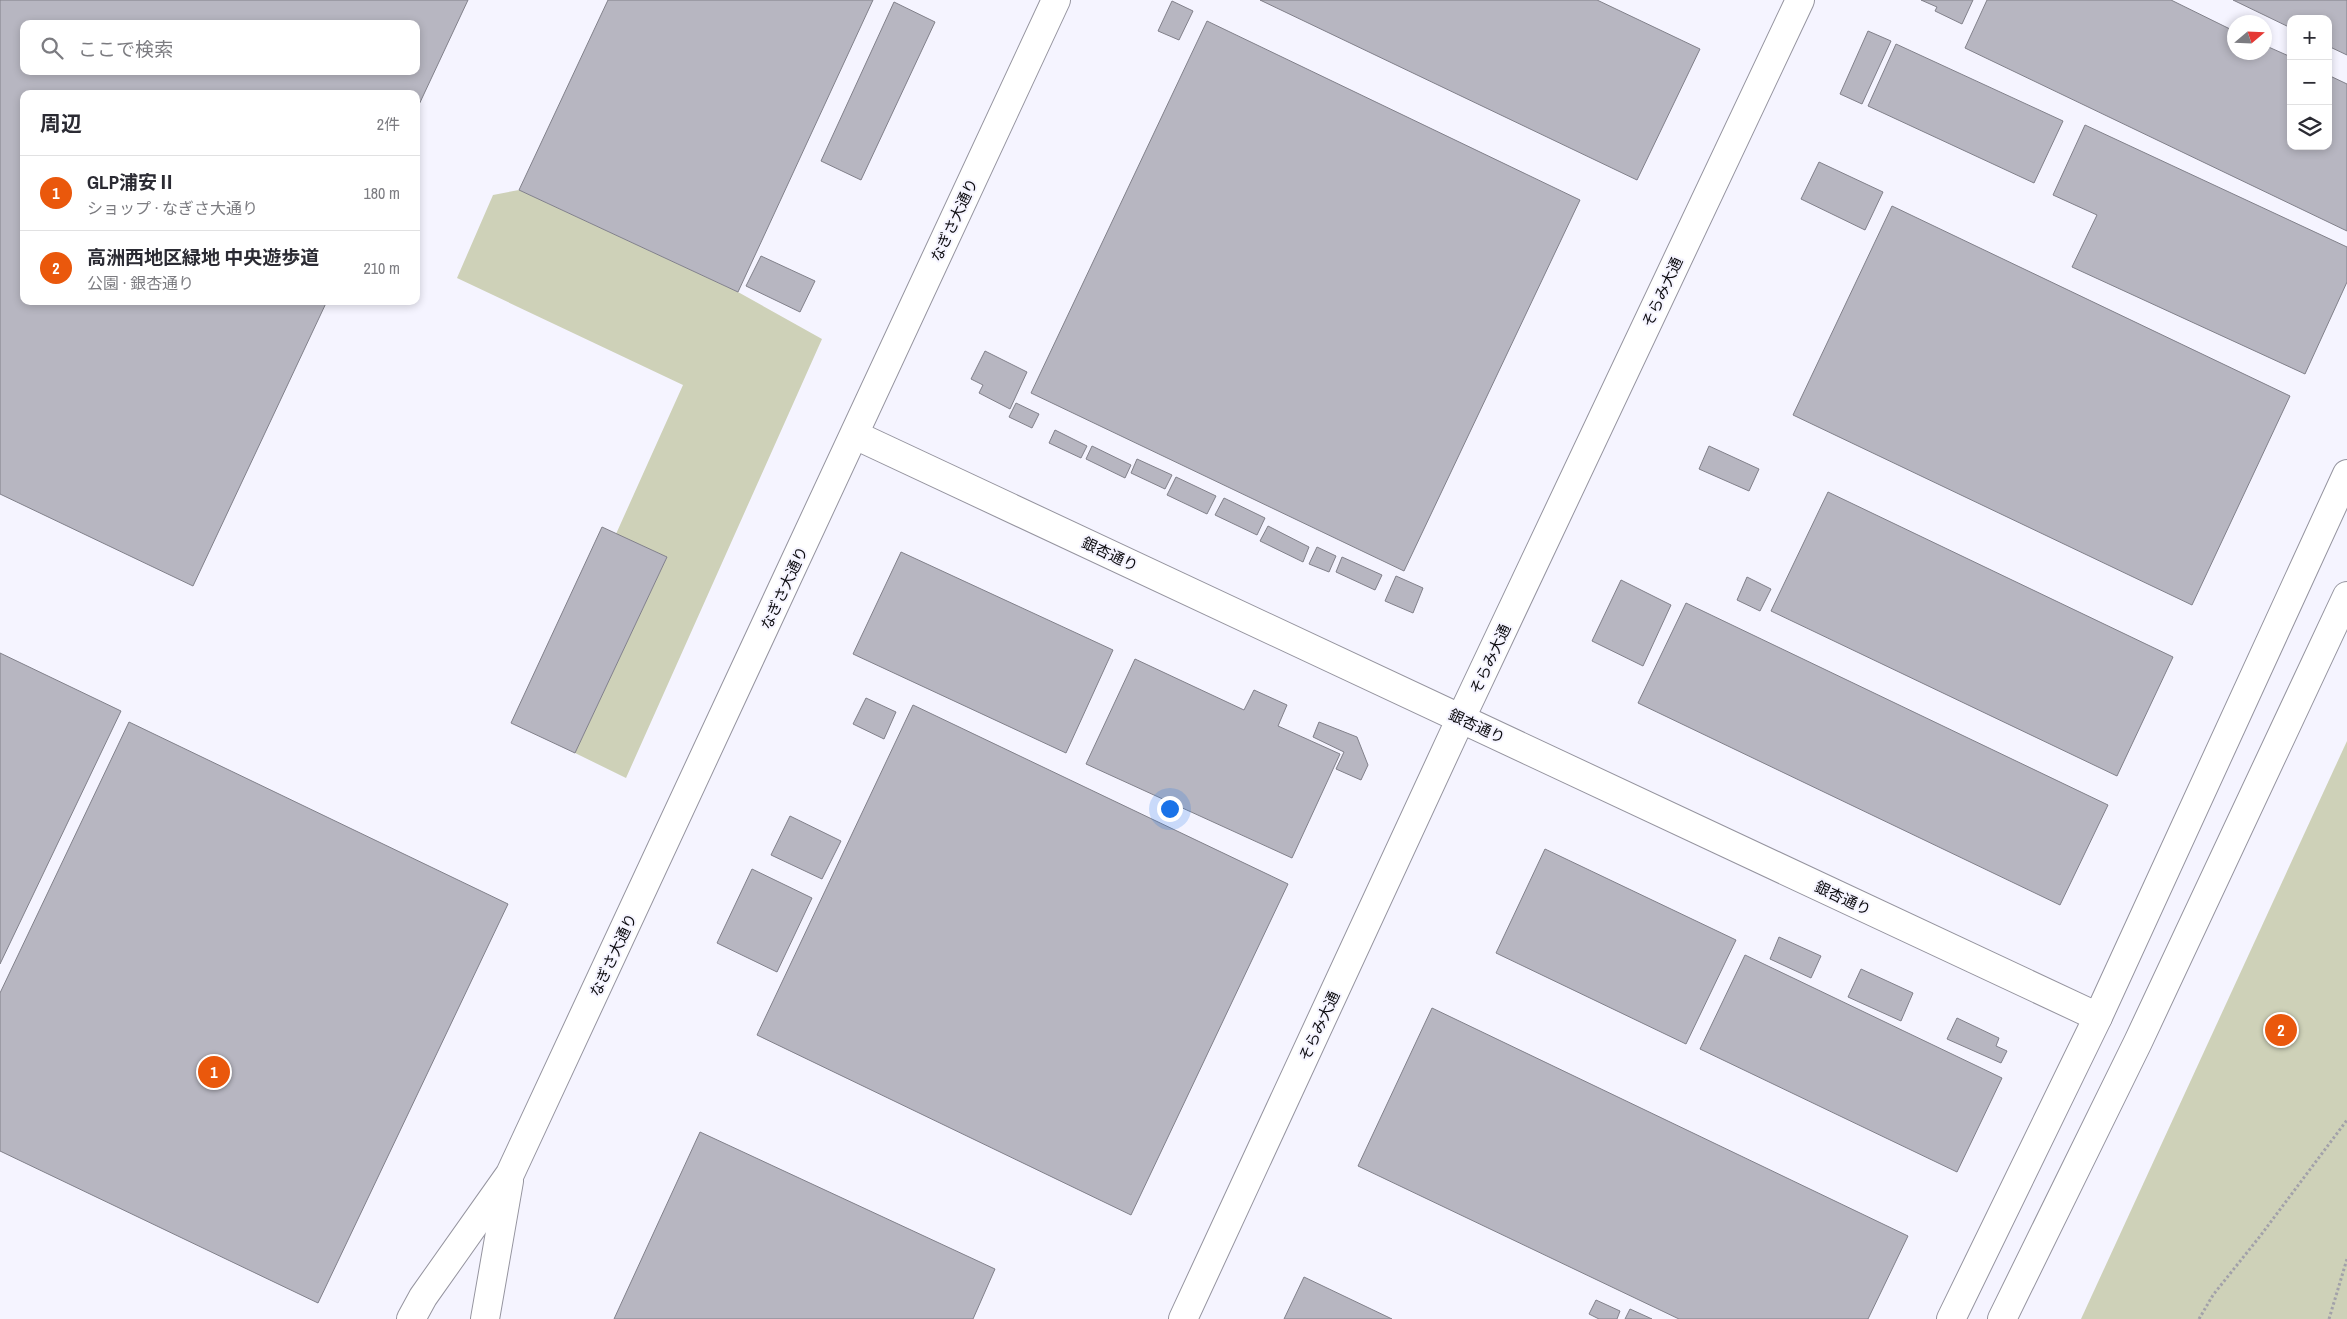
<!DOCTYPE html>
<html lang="ja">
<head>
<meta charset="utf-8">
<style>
	:root { --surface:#fff; --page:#f2f2f3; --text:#2b2b33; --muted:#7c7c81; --line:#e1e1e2; --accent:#ea580c }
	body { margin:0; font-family:"Archivo Narrow","Noto Sans JP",sans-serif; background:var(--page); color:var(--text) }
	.controls { position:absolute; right:15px; top:15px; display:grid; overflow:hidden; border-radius:10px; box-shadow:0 2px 8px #0003 }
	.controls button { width:45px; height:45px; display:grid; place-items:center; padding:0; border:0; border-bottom:1px solid var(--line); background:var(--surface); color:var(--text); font:25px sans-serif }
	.compass { position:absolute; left:2227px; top:15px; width:45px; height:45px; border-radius:50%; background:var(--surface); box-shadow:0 2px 8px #0003; rotate:71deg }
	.you { position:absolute; left:1169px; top:808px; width:18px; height:18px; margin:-12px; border:4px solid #fff; border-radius:50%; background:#1a73e8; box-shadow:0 0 0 8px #1a73e833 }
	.badge { display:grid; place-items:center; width:32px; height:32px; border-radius:50%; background:var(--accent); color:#fff; font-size:16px; font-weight:700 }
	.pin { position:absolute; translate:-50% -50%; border:2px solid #fff; box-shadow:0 1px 5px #0006 }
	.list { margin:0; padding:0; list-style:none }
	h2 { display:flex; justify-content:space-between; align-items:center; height:65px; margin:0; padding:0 20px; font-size:21px }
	h2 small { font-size:16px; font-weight:400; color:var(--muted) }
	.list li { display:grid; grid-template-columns:32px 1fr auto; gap:15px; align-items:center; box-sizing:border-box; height:75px; padding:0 20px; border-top:1px solid var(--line) }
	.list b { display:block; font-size:19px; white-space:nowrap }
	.list p { margin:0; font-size:16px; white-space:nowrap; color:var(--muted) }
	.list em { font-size:16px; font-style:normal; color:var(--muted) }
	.icon { flex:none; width:28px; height:28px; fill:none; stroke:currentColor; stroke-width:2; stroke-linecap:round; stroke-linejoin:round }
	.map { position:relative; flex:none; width:2347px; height:1319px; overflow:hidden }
	.search { position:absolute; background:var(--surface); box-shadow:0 2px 8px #0003; left:20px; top:20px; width:400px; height:55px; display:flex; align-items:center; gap:12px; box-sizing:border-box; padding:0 18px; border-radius:10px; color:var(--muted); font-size:19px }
	.panel { position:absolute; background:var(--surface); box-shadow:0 2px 8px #0003; left:20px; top:90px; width:400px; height:215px; border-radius:10px }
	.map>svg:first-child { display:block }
</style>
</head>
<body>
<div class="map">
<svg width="2347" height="1319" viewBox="0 0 2347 1319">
	<rect width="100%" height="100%" fill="#f5f4ff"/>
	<!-- green -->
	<g fill="#ced1b8">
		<polygon points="519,190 738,292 822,339 626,778 575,753 667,557 616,534 683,385 457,278 493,195"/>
		<polygon points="2347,741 2347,1319 2081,1319"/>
	</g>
	<!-- building -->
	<g fill="#b7b6c1" stroke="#81808a" fill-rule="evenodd">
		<path d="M0,0H468L416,111V94H24V301H327L193,586L0,494ZM24,24H416V71H24Z"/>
		<polygon points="608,0 873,0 738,292 519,190"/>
		<polygon points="1260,0 1597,0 1700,49 1637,180"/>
		<polygon points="1921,0 1973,0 1962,24 1935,11 1937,7"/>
		<polygon points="1987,0 2171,0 2234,31 2234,52 2264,52 2264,45 2291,57 2291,146 2328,146 2328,75 2347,84 2347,231 1965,48"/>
		<polygon points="2233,0 2347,0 2347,55 2328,46 2328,19 2291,19 2291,28"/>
		<polygon points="1172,1 1193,11 1179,40 1158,31"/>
		<polygon points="894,2 935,22 861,180 821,161"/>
		<polygon points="1207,21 1580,200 1404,571 1031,393"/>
		<polygon points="1868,31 1891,41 1862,104 1840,94"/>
		<polygon points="1896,44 2063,121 2034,183 1868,106"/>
		<polygon points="2085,125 2347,247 2347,282 2305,374 2072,267 2097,215 2053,195"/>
		<polygon points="1819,162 1883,192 1865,230 1801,199"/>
		<polygon points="1892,206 2290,396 2192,605 1793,415"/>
		<polygon points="761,256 815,281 800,312 746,286"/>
		<polygon points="985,351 1027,372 1010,409 979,393 983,385 971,379"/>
		<polygon points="1016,403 1039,414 1032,428 1009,417"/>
		<polygon points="1055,430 1087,446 1081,458 1049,443"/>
		<polygon points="1092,446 1131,465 1125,478 1086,459"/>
		<polygon points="1709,446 1759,469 1749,491 1699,469"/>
		<polygon points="1137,459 1172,475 1165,489 1131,473"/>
		<polygon points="1176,477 1216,496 1207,514 1167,495"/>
		<polygon points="1828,492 2173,657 2117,776 1771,611"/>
		<polygon points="1224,498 1265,518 1257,535 1215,515"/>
		<polygon points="1268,526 1309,547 1303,562 1260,541"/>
		<polygon points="602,527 667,557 575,753 511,723"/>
		<polygon points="1317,547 1336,556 1329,572 1309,564"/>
		<polygon points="901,552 1113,650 1066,753 853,654"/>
		<polygon points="1342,557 1382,575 1375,590 1336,572"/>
		<polygon points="1396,576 1423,588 1413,613 1385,601"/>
		<polygon points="1747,577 1771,589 1760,611 1737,600"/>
		<polygon points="1621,580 1671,605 1643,666 1592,641"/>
		<polygon points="1686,603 2108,805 2060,905 1638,703"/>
		<polygon points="0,653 121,711 0,964"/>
		<polygon points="1135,659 1244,710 1254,690 1287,705 1278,726 1340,754 1292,858 1086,764"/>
		<polygon points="866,698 896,712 884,739 853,724"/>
		<polygon points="913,705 1288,884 1131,1215 757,1035"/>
		<polygon points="129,722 508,904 318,1303 0,1151 0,993"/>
		<polygon points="1319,722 1357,737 1368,765 1361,780 1336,769 1344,752 1313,737"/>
		<polygon points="790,816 841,841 822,879 771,855"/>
		<polygon points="1545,849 1736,940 1686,1044 1496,953"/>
		<polygon points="752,869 812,898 777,972 717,943"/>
		<polygon points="1779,937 1821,956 1811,978 1770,959"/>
		<polygon points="1745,955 2002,1078 1957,1172 1700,1049"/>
		<polygon points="1861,969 1913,993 1901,1021 1848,997"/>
		<polygon points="1432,1008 1908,1236 1868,1319 1679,1319 1358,1166"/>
		<polygon points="1957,1018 1999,1038 1996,1046 2007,1051 2001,1063 1947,1039"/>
		<polygon points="700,1132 995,1269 973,1319 614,1319"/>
		<polygon points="1304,1277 1392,1319 1284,1319"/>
		<polygon points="1596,1300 1620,1311 1617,1319 1599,1319 1589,1314"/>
		<polygon points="1630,1309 1652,1319 1625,1319"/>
	</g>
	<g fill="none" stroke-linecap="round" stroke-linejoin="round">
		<!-- minor casing -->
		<g stroke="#95949f" stroke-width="30">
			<g id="minor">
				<polyline points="855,435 2098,1017"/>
				<polyline points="411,1319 423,1297 510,1174 1056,0"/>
				<polyline points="485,1319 509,1181"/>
				<polyline points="1183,1319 1461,718 1800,0"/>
				<polyline points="1951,1319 2098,1017 2347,474"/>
				<polyline points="2002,1319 2138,1042 2347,596"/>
			</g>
		</g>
		<!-- path -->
		<g stroke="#a2a1a9" stroke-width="3" stroke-dasharray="2.5 2.5" stroke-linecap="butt">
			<polyline points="2199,1319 2213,1295 2261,1235 2347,1120"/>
			<polyline points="2329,1319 2347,1259"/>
		</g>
		<!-- minor -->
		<use href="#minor" stroke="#fff" stroke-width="28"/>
	</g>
	<g text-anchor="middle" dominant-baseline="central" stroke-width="4" stroke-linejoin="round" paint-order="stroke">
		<!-- street labels -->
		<g font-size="15" fill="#0c0b0f" stroke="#f5f4ff">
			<text transform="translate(954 220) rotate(-65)">なぎさ大通り</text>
			<text transform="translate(1662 292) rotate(-65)">そらみ大通</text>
			<text transform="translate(1110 554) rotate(25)">銀杏通り</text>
			<text transform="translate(784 588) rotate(-65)">なぎさ大通り</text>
			<text transform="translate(1490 659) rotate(-65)">そらみ大通</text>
			<text transform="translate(1477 726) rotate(25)">銀杏通り</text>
			<text transform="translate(1843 898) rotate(25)">銀杏通り</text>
			<text transform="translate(613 955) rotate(-65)">なぎさ大通り</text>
			<text transform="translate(1319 1026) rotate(-65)">そらみ大通</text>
		</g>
	</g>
</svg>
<div class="controls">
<button>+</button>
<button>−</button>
<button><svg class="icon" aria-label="layers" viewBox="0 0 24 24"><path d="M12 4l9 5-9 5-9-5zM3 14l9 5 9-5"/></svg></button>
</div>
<svg class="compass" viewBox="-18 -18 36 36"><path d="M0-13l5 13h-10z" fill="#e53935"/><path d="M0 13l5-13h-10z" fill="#7c7c81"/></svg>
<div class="you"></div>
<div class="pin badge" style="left:214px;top:1072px">1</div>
<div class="pin badge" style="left:2281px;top:1030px">2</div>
<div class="search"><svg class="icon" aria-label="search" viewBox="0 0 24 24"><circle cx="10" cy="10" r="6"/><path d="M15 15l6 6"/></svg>ここで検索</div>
<section class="panel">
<h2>周辺<small>2件</small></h2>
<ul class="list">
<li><span class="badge">1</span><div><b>GLP浦安Ⅱ</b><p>ショップ · なぎさ大通り</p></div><em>180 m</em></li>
<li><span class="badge">2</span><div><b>高洲西地区緑地 中央遊歩道</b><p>公園 · 銀杏通り</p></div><em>210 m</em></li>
</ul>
</section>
</div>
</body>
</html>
